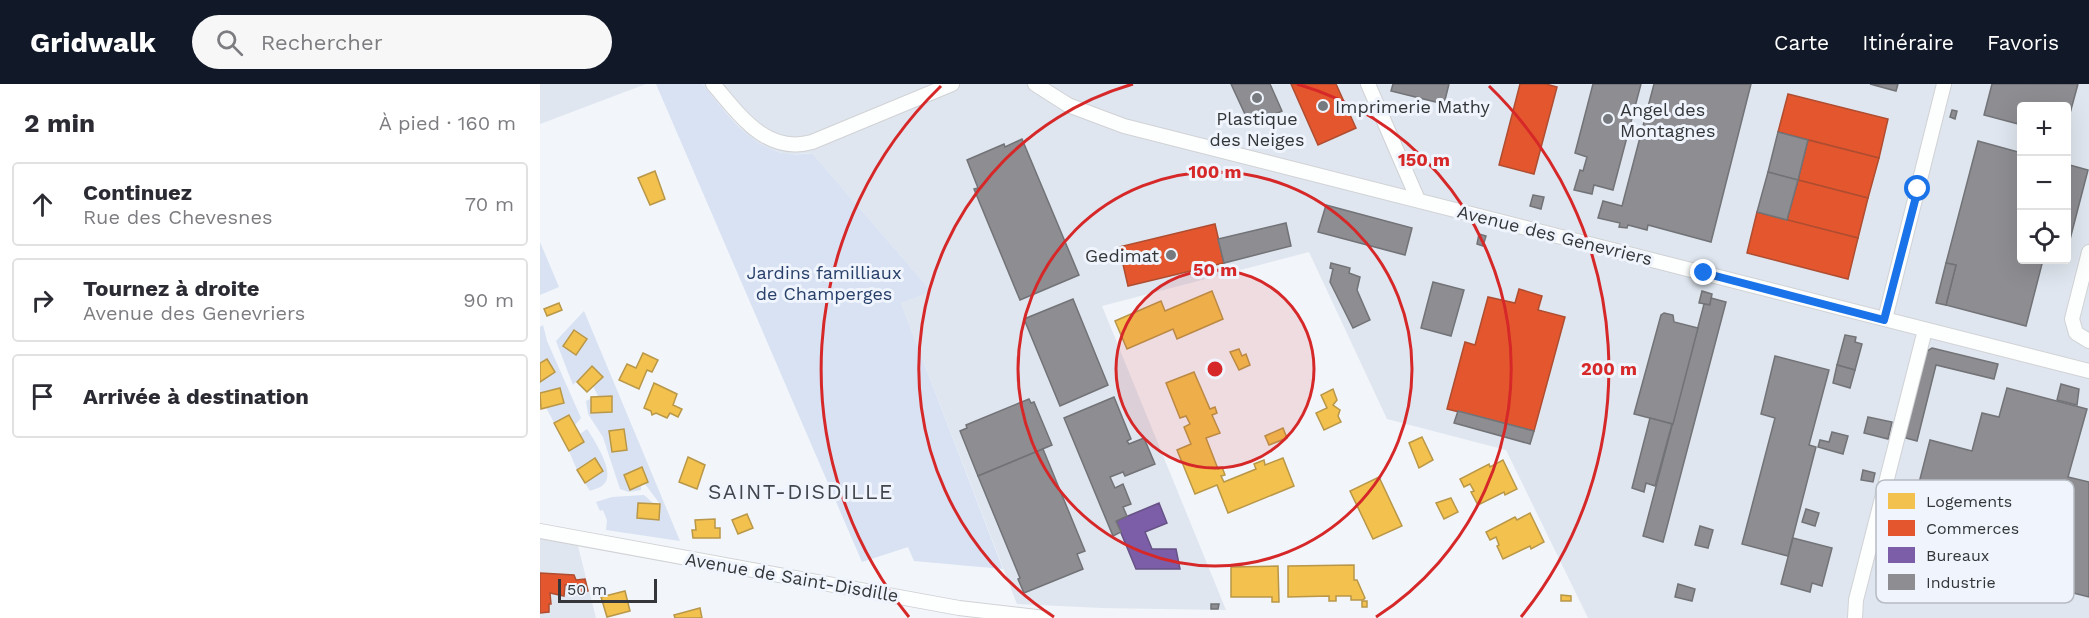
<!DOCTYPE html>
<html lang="fr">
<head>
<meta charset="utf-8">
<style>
	:root { --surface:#fff; --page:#f7f7f7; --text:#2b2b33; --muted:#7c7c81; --line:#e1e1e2; --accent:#111827 }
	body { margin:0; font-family:"Work Sans",sans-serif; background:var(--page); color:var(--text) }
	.controls { position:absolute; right:18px; top:18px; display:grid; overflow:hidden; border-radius:6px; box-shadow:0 6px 24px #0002 }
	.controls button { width:54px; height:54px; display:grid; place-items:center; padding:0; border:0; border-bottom:2px solid var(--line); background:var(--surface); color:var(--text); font:30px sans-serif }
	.scale { position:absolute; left:18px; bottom:15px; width:99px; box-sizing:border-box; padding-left:6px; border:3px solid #343639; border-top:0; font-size:16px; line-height:21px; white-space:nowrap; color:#343639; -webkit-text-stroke:4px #eff4fd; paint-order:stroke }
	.stop { position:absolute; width:18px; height:18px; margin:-14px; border:4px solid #1a73e8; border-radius:50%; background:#fff }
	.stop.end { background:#1a73e8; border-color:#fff; box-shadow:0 2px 6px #0008 }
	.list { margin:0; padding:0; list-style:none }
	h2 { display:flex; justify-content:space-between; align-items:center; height:78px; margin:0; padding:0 24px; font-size:26px }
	h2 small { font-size:20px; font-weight:400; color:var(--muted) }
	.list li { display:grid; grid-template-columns:39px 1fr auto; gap:18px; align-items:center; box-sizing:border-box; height:84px; margin:0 12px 12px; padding:0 12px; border:2px solid var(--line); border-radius:6px }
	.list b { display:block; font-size:22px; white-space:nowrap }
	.list p { margin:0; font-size:20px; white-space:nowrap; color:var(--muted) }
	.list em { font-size:20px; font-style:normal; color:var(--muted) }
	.icon { flex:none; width:33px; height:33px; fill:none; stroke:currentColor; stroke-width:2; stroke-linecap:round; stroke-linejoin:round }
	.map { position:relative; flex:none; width:1549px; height:534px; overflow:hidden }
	header { display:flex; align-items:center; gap:36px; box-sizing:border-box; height:84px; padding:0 30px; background:var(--accent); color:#fff }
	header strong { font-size:28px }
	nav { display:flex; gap:33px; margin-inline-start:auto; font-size:21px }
	.search { width:420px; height:54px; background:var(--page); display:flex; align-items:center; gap:15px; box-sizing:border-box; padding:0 21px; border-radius:33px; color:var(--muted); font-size:22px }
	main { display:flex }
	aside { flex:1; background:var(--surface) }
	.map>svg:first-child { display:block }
</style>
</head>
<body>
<header>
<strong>Gridwalk</strong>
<div class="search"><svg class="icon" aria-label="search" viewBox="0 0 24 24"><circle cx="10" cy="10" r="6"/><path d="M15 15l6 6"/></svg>Rechercher</div>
<nav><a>Carte</a><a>Itinéraire</a><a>Favoris</a></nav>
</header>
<main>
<aside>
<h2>2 min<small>À pied · 160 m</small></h2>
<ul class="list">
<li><svg class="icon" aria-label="ahead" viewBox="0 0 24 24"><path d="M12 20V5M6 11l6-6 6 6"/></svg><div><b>Continuez</b><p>Rue des Chevesnes</p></div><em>70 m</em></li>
<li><svg class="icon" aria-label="right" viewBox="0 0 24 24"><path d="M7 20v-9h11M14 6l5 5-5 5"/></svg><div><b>Tournez à droite</b><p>Avenue des Genevriers</p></div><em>90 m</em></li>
<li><svg class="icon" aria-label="arrive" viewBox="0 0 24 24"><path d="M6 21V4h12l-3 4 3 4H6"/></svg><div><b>Arrivée à destination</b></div></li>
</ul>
</aside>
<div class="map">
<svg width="1549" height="534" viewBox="0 0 1549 534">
	<rect width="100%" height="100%" fill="#f2f5fa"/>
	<!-- built -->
	<g fill="#dfe6ef" fill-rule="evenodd">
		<polygon points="0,0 106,0 0,40"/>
		<path d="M162,0H1549V534H1048L966,366L847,335L769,168L562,222L686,526L562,524L477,520L361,219L392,208L272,69L249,71L225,64L207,51ZM1482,22H1526V176H1482Z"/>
		<polygon points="0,455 38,462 56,534 0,534"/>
	</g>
	<!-- green -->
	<g fill="#d8e2f3">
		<path d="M116,0H162C193,35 218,79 272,69L392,208L361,219L463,485L374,477L368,463L322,478Z"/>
		<polygon points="0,158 19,203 0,211"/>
		<polygon points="44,227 140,457 66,446 67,436 63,426 60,427 56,418 72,413 104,411 114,420 120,420 105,400 101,401 101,406 89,408 80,405 63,353 48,330 46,317 50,315 51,313 58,312 53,302 62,292 52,282 33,301 16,257"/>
		<path d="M3,241L7,257L41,334L35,341L40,350L47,345C54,356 77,390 63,401C60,404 54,405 50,407L37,386L29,367L0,312V243Z"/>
	</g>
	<!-- homes -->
	<g fill="#f2c14e" stroke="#b99748" stroke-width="1.5">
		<polygon points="115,87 125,115 110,121 98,94"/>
		<polygon points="672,207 683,235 637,255 633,245 587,265 575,237 621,217 625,227"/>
		<polygon points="19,219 22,226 7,232 4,225"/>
		<polygon points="34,246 47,255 36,271 23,262"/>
		<polygon points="699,265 702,272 706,270 710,281 699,286 690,268"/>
		<polygon points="103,269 118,276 112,288 107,286 99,305 79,296 87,280 96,284"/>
		<polygon points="7,275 15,288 0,298 0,279"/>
		<polygon points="52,282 63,293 47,308 37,298"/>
		<polygon points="654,288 670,325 675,323 677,329 672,331 680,349 666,354 678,385 682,383 685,391 681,392 684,398 716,385 714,380 724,376 725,381 743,374 754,402 688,429 677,401 655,410 637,366 651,360 644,343 650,340 646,332 640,334 626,299"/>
		<polygon points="114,299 137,310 133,321 142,325 138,333 130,329 127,334 116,329 112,331 111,327 104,324"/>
		<polygon points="20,304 24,319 1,325 0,309"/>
		<polygon points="793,305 797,316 793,321 800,326 798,332 801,338 784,346 776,329 787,324 781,311"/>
		<polygon points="72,312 72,328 51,329 51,313"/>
		<polygon points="29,331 44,358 29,367 14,339"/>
		<polygon points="743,344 747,354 729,361 725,352"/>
		<polygon points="84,345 87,366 72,368 69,347"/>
		<polygon points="882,353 893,376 879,384 869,359"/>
		<polygon points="148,373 165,381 157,405 139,398"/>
		<polygon points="55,374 63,387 45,399 37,386"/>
		<polygon points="963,376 977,405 965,411 964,408 938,421 931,408 934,407 930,400 924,403 920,395 949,380 950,383"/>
		<polygon points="102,383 108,398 90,406 84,391"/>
		<polygon points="839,393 862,442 833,455 810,407"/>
		<polygon points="911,414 918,428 904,435 896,419"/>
		<polygon points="98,419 120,420 119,436 97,434"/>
		<polygon points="990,429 1004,458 991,465 990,462 963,475 957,462 959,461 956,453 950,456 946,448 975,433 977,436"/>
		<polygon points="207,430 213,444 198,450 192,436"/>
		<polygon points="175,435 175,444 180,444 180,454 153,454 152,446 156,446 155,436"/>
		<polygon points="814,481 814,496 817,496 825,514 823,516 811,516 811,512 796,512 796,517 789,517 789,512 748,513 748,482"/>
		<polygon points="738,482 739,518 732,518 732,513 691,513 691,483"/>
		<polygon points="85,507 90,527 67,533 61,513"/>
		<polygon points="1021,511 1031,512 1031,517 1021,517"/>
		<rect x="822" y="517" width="5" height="6"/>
		<polygon points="160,524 162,534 135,534 134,531"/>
	</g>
	<!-- shops -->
	<g fill="#e4572e" stroke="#af4d31" stroke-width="1.5">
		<polygon points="751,0 796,0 816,44 778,61"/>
		<polygon points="980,0 1006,0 1017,3 994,90 959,81"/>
		<polygon points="1248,10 1348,35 1339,74 1238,48"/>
		<polygon points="1268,56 1339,74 1328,114 1258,96"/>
		<polygon points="1258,96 1328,114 1318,154 1247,136"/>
		<polygon points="1217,128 1318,154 1308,195 1207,169"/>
		<polygon points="675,140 684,179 588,202 579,163"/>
		<polygon points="979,205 1002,212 998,226 1025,233 994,347 907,325 925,258 935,261 948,213 975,219"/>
		<polygon points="0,489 34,491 36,496 45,495 48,507 34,509 32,500 25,501 24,512 10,509 11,520 9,520 9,528 0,529"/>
	</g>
	<!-- offices -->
	<polygon fill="#7b5ea7" stroke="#665286" stroke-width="1.5" points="619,419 627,439 605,448 612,465 636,465 640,485 596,485 576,437"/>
	<!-- industry -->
	<g fill="#8d8d92" stroke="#727377" stroke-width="1.5">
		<polygon points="691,0 730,0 742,27 710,41"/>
		<polygon points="853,0 909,0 904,20 851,7"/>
		<polygon points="1053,0 1101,0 1073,106 1054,101 1052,110 1034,106 1040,86 1043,87 1047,73 1035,69"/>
		<polygon points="1114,0 1211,0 1171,158 1108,141 1107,146 1088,141 1087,144 1079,143 1080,139 1058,134 1063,117 1082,122"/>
		<polygon points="1330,0 1358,0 1356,7"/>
		<polygon points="1452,0 1538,0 1526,44 1526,22 1482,22 1482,41 1444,31"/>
		<polygon points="1412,26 1417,27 1415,35 1410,33"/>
		<polygon points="1238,48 1268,56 1258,96 1228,88"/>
		<polygon points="482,55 539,191 480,216 434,105 438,104 427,76 464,60 465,63"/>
		<polygon points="1438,57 1482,69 1482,176 1503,176 1486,242 1406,221 1416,181 1406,179"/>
		<polygon points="1526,80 1548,86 1527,167 1526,166"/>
		<polygon points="1228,88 1258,96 1247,136 1217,128"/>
		<polygon points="993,111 1004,113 1001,125 990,122"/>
		<polygon points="786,121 872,144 865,171 778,148"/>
		<polygon points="746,139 751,162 684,179 678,155"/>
		<polygon points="939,150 946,152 943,162 937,160"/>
		<polygon points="791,179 810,184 809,189 820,193 817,206 830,236 813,244 790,198 793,185 790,184"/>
		<polygon points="1406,179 1416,181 1406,221 1396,219"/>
		<polygon points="893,198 924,206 911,252 881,244"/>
		<polygon points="1162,207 1172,210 1170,221 1159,219"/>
		<polygon points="1171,214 1186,218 1123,458 1103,452 1164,220 1170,221"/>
		<polygon points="533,215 568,301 520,322 484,235"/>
		<polygon points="1124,229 1133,231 1134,238 1158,244 1133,340 1094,330 1121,231"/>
		<polygon points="1305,251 1316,253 1315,258 1322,260 1315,286 1297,281"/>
		<polygon points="1392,264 1458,280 1454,295 1396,281 1377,357 1362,353 1385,268"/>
		<polygon points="1235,272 1289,286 1269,361 1276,363 1248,472 1202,460 1235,334 1221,330"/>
		<polygon points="1297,281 1315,286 1310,304 1293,299"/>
		<polygon points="1521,300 1539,305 1537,321 1517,316"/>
		<polygon points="1467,304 1547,325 1528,393 1549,398 1549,513 1362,465 1390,356 1432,367 1442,329 1459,333"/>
		<polygon points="574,313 591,355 587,357 589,360 604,354 615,380 585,392 583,388 570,393 575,404 583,400 591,420 583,423 587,432 576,437 581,448 573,452 524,334"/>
		<polygon points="489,315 491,319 494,318 512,361 438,392 420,347 427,344 426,341"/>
		<polygon points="918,327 994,347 990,360 914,339"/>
		<polygon points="1328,333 1352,338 1348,355 1324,349"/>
		<polygon points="1110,334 1132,340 1115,402 1106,399 1104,408 1092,404"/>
		<polygon points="1292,348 1308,352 1303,370 1278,363 1280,356 1289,358"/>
		<polygon points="503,365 545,467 537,470 543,485 484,509 478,495 480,494 438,392"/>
		<polygon points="1323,386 1335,389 1333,398 1321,396"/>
		<polygon points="1266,425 1279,429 1275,442 1262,438"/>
		<polygon points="1160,442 1173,446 1168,464 1155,461"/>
		<polygon points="1253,454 1292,464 1282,502 1272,499 1270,508 1241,500"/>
		<polygon points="1138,500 1155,505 1152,517 1135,513"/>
		<polygon points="671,520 679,520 678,525 671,525"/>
	</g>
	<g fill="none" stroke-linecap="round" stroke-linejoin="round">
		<!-- street casing -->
		<g stroke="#d0d2d5" stroke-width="16">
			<g id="street">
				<path d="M173,0C199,30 226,71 272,58L412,0"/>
				<polyline points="495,0 528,21 584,42 1549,287"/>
				<polyline points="828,0 878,116"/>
				<polyline points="1549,168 1532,235 1536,249 1549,257"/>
				<polyline points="1345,235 1404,0"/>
				<polyline points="0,447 419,524 505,534"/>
				<polyline points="1315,534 1316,516 1385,246"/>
			</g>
		</g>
		<!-- street -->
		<use href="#street" stroke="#fdfefe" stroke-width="14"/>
	</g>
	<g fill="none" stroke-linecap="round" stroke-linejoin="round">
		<!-- route -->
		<polyline stroke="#1a73e8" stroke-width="8" points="1164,189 1344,236 1378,105"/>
	</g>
	<!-- distance rings -->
	<circle cx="675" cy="285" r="99" fill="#d62828" fill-opacity=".12"/>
	<g fill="none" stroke="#d62828" stroke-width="3">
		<circle cx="675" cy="285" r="99"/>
		<circle cx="675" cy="285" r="197"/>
		<path d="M514 533A296 296 0 0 1 593 0M757 0A296 296 0 0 1 836 533"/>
		<path d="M369 533A394 394 0 0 1 401 2M949 2A394 394 0 0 1 981 533"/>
	</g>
	<!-- markers -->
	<g fill="#76797d" stroke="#eff4fd" stroke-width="2">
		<circle cx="717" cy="14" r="6"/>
		<circle cx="783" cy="22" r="6"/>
		<circle cx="1068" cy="35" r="6"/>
		<circle cx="631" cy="171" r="6"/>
	</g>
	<g text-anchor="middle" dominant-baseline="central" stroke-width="6" stroke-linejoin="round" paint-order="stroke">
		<!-- poi labels -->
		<g font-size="18" fill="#343639" stroke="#eff4fd" text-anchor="start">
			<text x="795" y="22">Imprimerie Mathy</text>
			<text x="1080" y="25">Angel des<tspan x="1080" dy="21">Montagnes</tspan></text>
			<text x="717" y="34" text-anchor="middle">Plastique<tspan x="717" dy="21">des Neiges</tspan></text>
			<text x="619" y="171" text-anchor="end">Gedimat</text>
		</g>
		<!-- street labels -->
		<g font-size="18" fill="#343639" stroke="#eff4fd">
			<text transform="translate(1015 151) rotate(14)">Avenue des Genevriers</text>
			<text transform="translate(252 493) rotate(10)">Avenue de Saint-Disdille</text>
		</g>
		<!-- park labels -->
		<g font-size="18" fill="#28406a" stroke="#eff4fd">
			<text x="284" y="188">Jardins familliaux<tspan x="284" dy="21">de Champerges</tspan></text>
		</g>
		<!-- quarter labels -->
		<g font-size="21" letter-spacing="1.5" fill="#41454c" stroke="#eff4fd">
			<text x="261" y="407">SAINT-DISDILLE</text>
		</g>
	</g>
	<!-- legend -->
	<rect x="1336" y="396" width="198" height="123" rx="9" fill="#eff4fd" stroke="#b7bbc2" stroke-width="1.5"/>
	<rect x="1348" y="409" width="27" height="16" fill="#f2c14e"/>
	<rect x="1348" y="436" width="27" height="16" fill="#e4572e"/>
	<rect x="1348" y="463" width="27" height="16" fill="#7b5ea7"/>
	<rect x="1348" y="490" width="27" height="16" fill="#8d8d92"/>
	<g font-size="16" fill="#343639">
		<text x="1386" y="423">Logements</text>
		<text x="1386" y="450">Commerces</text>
		<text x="1386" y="477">Bureaux</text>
		<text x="1386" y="504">Industrie</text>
	</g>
	<circle cx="675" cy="285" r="9" fill="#d62828" stroke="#eff4fd" stroke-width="3"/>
	<g font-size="18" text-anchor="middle" font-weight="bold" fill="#d62828" stroke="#eff4fd" stroke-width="6" stroke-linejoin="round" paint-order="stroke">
		<text x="884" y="82">150 m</text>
		<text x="675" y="94">100 m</text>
		<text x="675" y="192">50 m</text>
		<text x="1069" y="291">200 m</text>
	</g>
</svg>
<div class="controls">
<button>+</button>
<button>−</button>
<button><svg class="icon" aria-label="locate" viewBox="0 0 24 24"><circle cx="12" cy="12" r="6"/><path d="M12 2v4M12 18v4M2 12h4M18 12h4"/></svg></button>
</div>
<div class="scale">50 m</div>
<div class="stop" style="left:1378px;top:105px"></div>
<div class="stop end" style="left:1164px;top:189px"></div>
</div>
</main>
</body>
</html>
